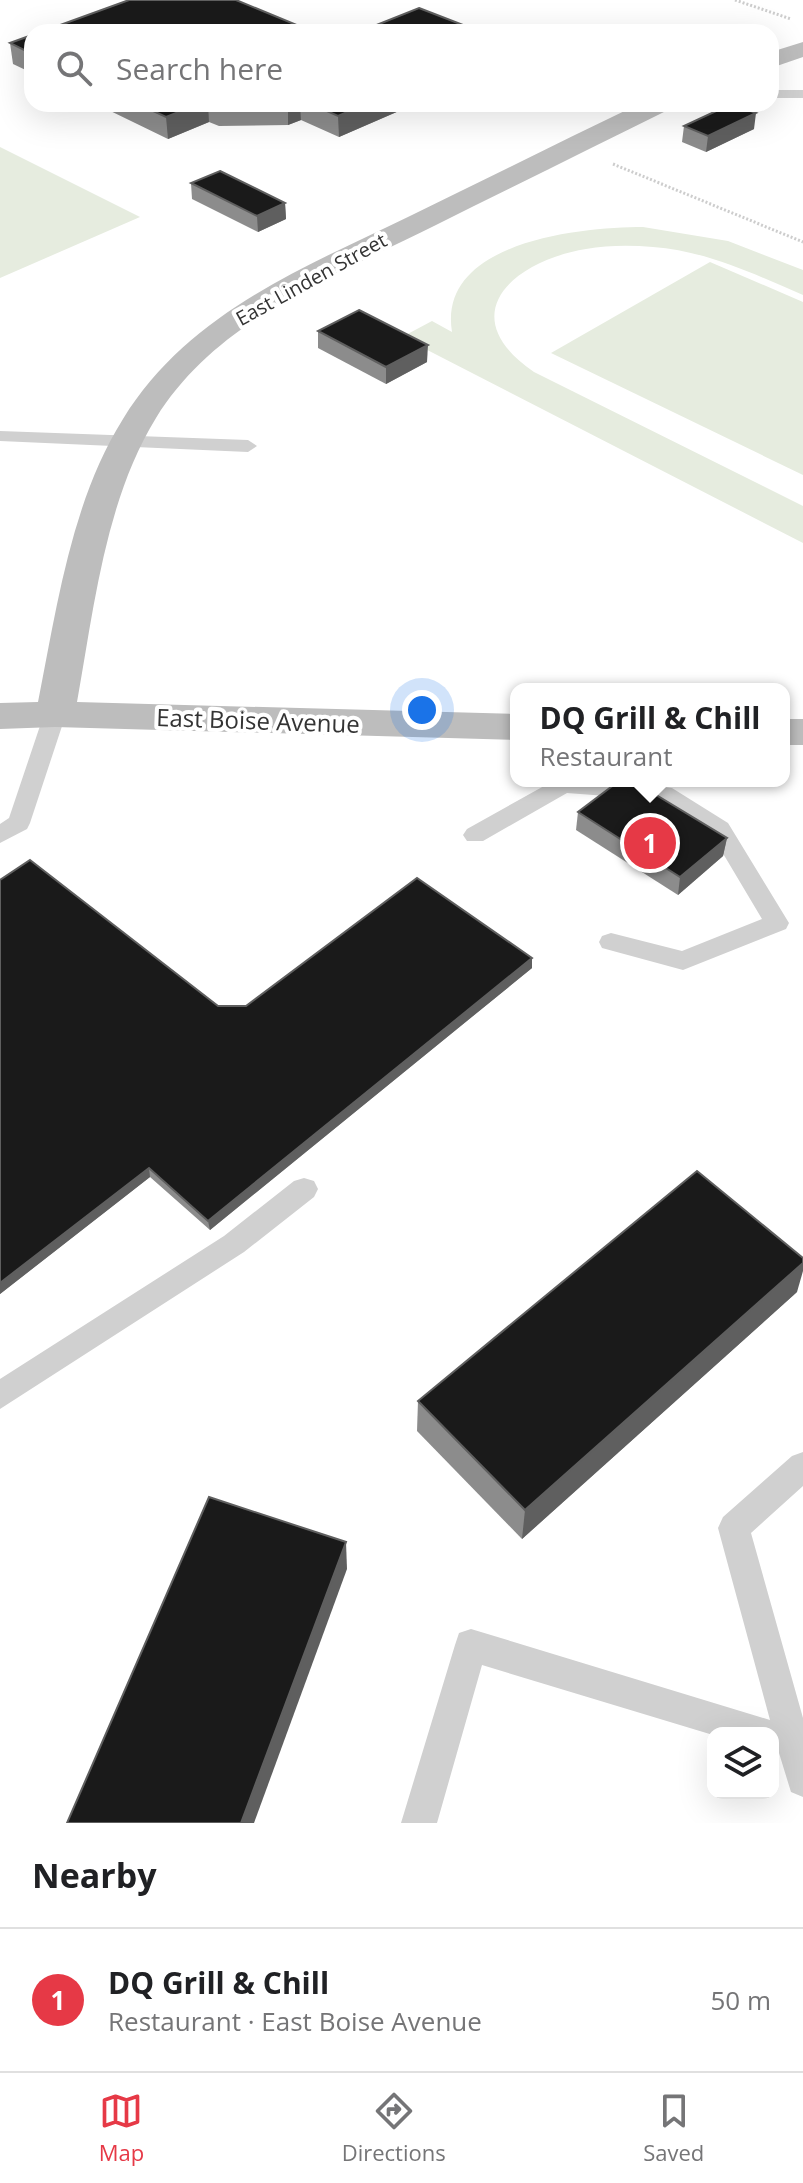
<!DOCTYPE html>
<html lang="en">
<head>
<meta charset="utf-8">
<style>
	:root { --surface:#fff; --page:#f6f6f6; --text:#202124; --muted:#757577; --line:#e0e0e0; --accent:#e63946 }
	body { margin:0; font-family:"Open Sans",sans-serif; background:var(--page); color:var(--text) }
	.controls { position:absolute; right:24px; bottom:24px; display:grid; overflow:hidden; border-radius:16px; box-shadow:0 8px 32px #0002 }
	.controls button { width:72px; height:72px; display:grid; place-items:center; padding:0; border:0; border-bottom:2px solid var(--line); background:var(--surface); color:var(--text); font:40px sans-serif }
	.you { position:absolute; left:422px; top:710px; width:28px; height:28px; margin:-20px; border:6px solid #fff; border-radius:50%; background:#1a73e8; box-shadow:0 0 0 12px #1a73e833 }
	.badge { display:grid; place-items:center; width:52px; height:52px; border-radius:50%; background:var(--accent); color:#fff; font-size:26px; font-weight:700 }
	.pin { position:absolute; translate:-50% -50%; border:4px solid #fff; box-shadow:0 2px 8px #0006 }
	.popup { position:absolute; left:510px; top:683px; width:280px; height:104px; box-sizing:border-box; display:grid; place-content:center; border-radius:16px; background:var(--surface); filter:drop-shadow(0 2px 6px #0005); font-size:26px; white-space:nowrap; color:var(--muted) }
	.popup b { font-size:30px; color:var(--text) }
	.popup::after { content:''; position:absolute; left:50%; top:100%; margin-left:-16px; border:16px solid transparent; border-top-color:var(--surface) }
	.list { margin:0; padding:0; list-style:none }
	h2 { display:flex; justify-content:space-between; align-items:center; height:104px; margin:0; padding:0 32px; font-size:34px }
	h2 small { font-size:26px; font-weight:400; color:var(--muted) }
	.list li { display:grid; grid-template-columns:52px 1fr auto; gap:24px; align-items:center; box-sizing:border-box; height:144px; padding:0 32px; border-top:2px solid var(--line) }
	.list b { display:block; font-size:30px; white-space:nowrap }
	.list p { margin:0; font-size:26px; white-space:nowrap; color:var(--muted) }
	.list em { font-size:26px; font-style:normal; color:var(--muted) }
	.icon { flex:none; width:44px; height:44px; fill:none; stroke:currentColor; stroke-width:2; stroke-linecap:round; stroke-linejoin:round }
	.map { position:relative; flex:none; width:803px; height:1823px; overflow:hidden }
	.search { position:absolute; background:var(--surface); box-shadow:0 8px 32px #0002; left:24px; right:24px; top:24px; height:88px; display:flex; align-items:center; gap:20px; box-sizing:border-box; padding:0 28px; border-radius:24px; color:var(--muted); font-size:30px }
	.sheet { height:248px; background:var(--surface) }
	nav { display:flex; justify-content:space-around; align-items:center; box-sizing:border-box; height:112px; border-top:2px solid var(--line); background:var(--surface); font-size:22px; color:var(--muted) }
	nav a { display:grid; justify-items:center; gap:4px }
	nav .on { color:var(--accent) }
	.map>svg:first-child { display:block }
</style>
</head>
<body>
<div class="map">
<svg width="803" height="1823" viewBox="0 0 803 1823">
	<rect width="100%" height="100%" fill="#fff"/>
	<!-- green -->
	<g fill="#e6ecdf">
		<polygon points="0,147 140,217 0,278"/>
		<path d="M643,227L728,241L803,270V295C754,274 707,251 653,247C631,245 608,245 586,249C513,261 451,315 534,372L803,506V543L402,337L432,321L452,332C437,241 582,227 643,227Z"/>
		<polygon points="710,262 803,302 803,475 551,353"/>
	</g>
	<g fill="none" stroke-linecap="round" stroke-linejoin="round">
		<!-- path -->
		<g stroke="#cdcdcd" stroke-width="3" stroke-dasharray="2 2" stroke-linecap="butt">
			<polyline points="735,0 791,19"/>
			<polyline points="613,164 803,242"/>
		</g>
		<!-- lane -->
		<g fill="#d0d0d0" fill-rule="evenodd">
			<rect x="771" y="90" width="32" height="8"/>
			<polygon points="0,431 248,440 257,446 248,452 0,441"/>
			<polygon points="55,707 66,714 30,823 27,829 0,843 0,824 9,818 44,714"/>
			<polygon points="553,781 611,781 672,788 728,823 789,923 786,929 683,970 602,948 599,942 602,936 611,933 682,951 762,919 712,835 659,800 567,793 483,841 467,841 463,835 467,829"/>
			<polygon points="304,1178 314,1181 318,1189 314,1197 244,1252 0,1409 0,1379 224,1236 294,1181"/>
			<polygon points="803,1452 803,1486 751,1533 803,1718 803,1797 791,1792 775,1740 773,1745 773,1733 713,1735 482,1665 437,1823 401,1823 455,1645 459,1633 471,1629 770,1720 718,1528 723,1517 792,1456"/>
		</g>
		<!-- secondary -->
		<g fill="#bdbdbd" fill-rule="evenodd">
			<polygon points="803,42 803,57 771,68 771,52"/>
			<path d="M639,104H672L668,110C591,148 513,187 436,225C336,275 217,319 156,418C105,501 94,608 77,702L516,714V740L55,727L0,729V703L38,702C57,607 71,502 123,419C188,313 303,268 410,216C486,179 562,141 639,104Z"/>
			<rect x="784" y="719" width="19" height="26"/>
		</g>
	</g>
	<!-- wall -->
	<g fill="#8c8c8c">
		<polygon points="32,35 32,73 13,64 10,43"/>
		<polygon points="96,104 415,104 339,137 301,120 288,125 219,126 209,122 168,139"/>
		<polygon points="684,126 754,129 706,152 682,142"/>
		<polygon points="191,183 285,203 286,219 258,232 192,199"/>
		<polygon points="318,331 427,362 386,384 318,348"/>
		<polygon points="578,812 727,838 723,856 678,895 576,830"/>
		<polygon points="0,880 218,1006 246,1006 532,958 532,968 210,1230 150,1177 0,1294"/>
		<polygon points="797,1292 522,1539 417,1431 418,1401"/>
	</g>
	<!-- shaded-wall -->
	<g fill="#5f5f5f">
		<polygon points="199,104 208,104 209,122 168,139 166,117"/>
		<polygon points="288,104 300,104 301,120 288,125"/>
		<polygon points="366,104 415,104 339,137 338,116"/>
		<polygon points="756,113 754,129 706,152 708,136"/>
		<polygon points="285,203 286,219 258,232 257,216"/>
		<polygon points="428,345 427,362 386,384 386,367"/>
		<polygon points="727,838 723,856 678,895 680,877"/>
		<polygon points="532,958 532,968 210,1230 208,1221"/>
		<polygon points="149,1168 150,1177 0,1294 0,1283"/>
		<polygon points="803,1263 803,1271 797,1292 522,1539 525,1510"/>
		<polygon points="346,1542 347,1569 254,1823 241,1823"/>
	</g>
	<!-- building -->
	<g fill="#1a1a1a" stroke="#5f5f5f" stroke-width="2">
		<polygon points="129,0 236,0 304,28 295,32 41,32"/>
		<polygon points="419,8 481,32 359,32"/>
		<polygon points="32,35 32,54 10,43"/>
		<polygon points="138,104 199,104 166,117"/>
		<polygon points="215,104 288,104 217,105"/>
		<polygon points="311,104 366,104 338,116"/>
		<polygon points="731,104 756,113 708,136 684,126"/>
		<polygon points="220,171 285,203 257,216 191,183"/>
		<polygon points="359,310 428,345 386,367 318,331"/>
		<polygon points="619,781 633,781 727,838 680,877 578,812"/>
		<polygon points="30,860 218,1006 246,1006 417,878 532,958 208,1221 149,1168 0,1283 0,880"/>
		<polygon points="697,1171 803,1258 803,1263 525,1510 418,1401"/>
		<polygon points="209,1497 346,1542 241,1823 67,1823"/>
	</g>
	<g text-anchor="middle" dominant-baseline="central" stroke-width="8" stroke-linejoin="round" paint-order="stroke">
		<!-- far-street labels -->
		<g font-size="20" fill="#333" stroke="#fff">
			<text transform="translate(311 279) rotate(-29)">East Linden Street</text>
		</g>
		<!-- street labels -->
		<g font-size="24" fill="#333" stroke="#fff">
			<text transform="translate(258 720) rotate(2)">East Boise Avenue</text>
		</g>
	</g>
</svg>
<div class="controls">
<button><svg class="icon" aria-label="layers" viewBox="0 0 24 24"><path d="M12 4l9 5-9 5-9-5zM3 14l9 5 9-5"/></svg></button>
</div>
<div class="you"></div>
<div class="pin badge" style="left:650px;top:843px">1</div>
<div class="popup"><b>DQ Grill &amp; Chill</b>Restaurant</div>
<div class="search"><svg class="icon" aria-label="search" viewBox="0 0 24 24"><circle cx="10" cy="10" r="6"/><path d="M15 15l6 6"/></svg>Search here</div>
</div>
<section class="sheet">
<h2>Nearby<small></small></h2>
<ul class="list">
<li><span class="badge">1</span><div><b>DQ Grill &amp; Chill</b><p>Restaurant · East Boise Avenue</p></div><em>50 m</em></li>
</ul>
</section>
<nav>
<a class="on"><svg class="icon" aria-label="map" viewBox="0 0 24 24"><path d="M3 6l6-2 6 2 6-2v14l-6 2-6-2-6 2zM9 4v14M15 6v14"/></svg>Map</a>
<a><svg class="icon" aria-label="directions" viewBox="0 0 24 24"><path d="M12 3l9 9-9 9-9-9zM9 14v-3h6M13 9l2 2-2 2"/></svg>Directions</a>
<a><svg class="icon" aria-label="saved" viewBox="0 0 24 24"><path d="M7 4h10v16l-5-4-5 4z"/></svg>Saved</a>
</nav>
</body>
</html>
